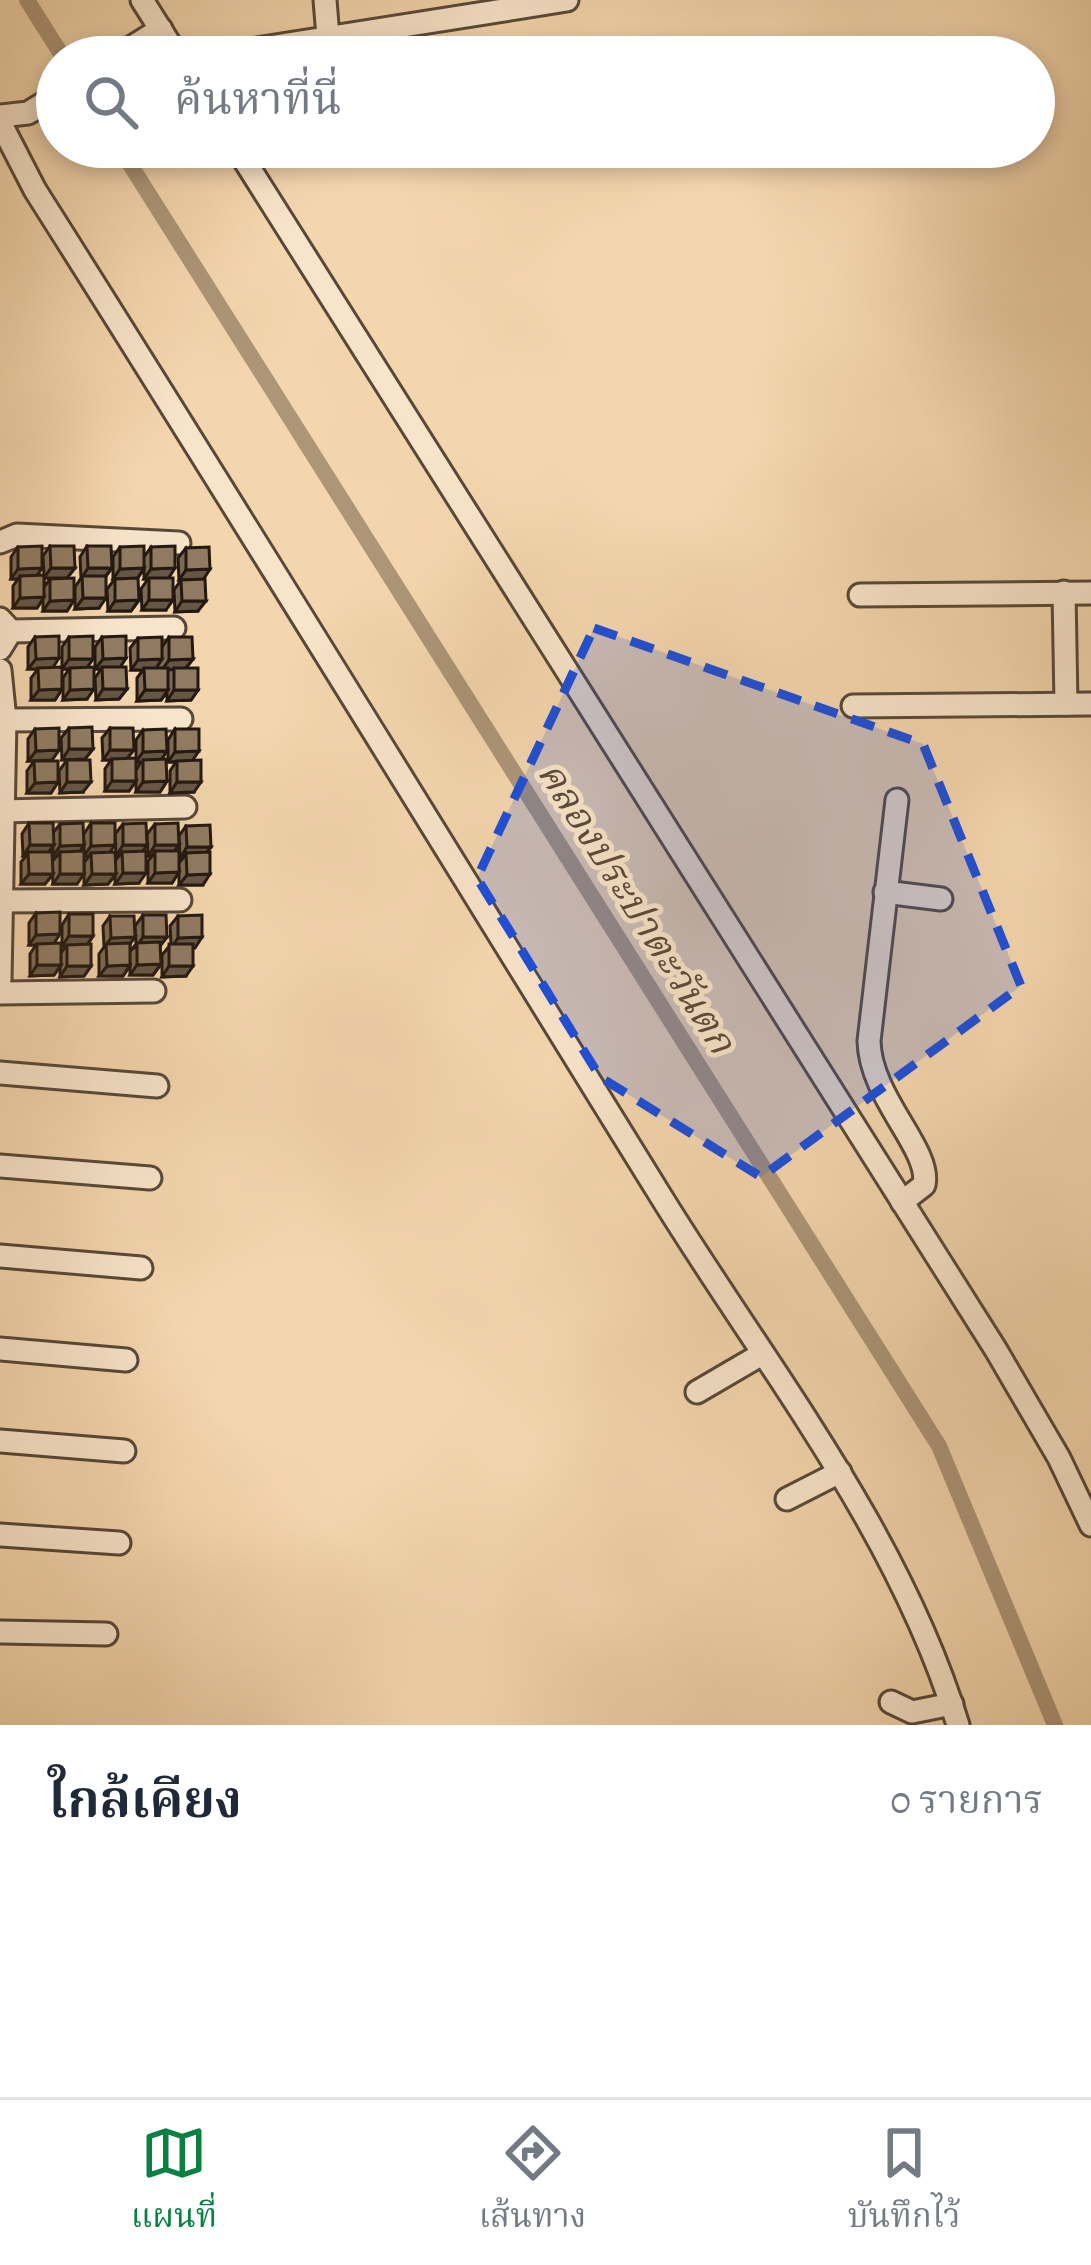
<!DOCTYPE html>
<html lang="th">
<head>
<meta charset="utf-8">
<style>
	:root { --surface:#fff; --page:#f2f2f3; --text:#1f2937; --muted:#747a83; --line:#e0e1e3; --accent:#0b8043 }
	body { margin:0; font-family:Alegreya,"Noto Serif Thai",serif; background:var(--page); color:var(--text) }
	.list { margin:0; padding:0; list-style:none }
	h2 { display:flex; justify-content:space-between; align-items:center; height:156px; margin:0; padding:0 48px; font-size:51px }
	h2 small { font-size:39px; font-weight:400; color:var(--muted) }
	.icon { flex:none; width:66px; height:66px; fill:none; stroke:currentColor; stroke-width:2; stroke-linecap:round; stroke-linejoin:round }
	.map { position:relative; flex:none; width:1091px; height:1725px; overflow:hidden }
	.search { position:absolute; background:var(--surface); box-shadow:0 6px 18px #0003; left:36px; right:36px; top:36px; height:132px; display:flex; align-items:center; gap:30px; box-sizing:border-box; padding:0 42px; border-radius:66px; color:var(--muted); font-size:45px }
	.sheet { height:372px; background:var(--surface) }
	nav { display:flex; justify-content:space-around; align-items:center; box-sizing:border-box; height:168px; border-top:3px solid var(--line); background:var(--surface); font-size:33px; color:var(--muted) }
	nav a { display:grid; justify-items:center; gap:6px }
	nav .on { color:var(--accent) }
	.map>svg:first-child { display:block }
</style>
</head>
<body>
<div class="map">
<svg width="1091" height="1725" viewBox="0 0 1091 1725">
	<rect width="100%" height="100%" fill="#f4d6ae"/>
	<filter id="stains"><feTurbulence type="fractalNoise" baseFrequency=".00167" numOctaves="4"/><feColorMatrix values="0 0 0 0 .2 0 0 0 0 .09 0 0 0 0 .02 0 0 0 .5 -.17"/></filter>
	<radialGradient id="worn" r=".72"><stop offset=".6" stop-color="#630" stop-opacity="0"/><stop offset="1" stop-color="#630" stop-opacity=".3"/></radialGradient>
	<g fill="none" stroke-linecap="round" stroke-linejoin="round">
		<!-- canal -->
		<g stroke="#ad9578" stroke-width="16">
			<polyline points="27,0 63,57"/>
			<polyline points="119,147 939,1446 1055,1725"/>
		</g>
		<!-- minor casing -->
		<g stroke="#584838" stroke-width="27">
			<g id="minor">
				<polyline points="142,0 178,57"/>
				<polyline points="325,0 328,37"/>
				<polyline points="116,57 161,29"/>
				<polyline points="206,57 567,0"/>
				<polyline points="0,116 28,113 57,95"/>
				<path d="M0,122L35,190C245,521 450,856 657,1190C763,1363 898,1528 958,1725"/>
				<polyline points="236,147 996,1350 1059,1458 1091,1525"/>
				<polyline points="0,542 17,535 179,543"/>
				<polyline points="1064,592 1066,704"/>
				<polyline points="860,595 1091,593"/>
				<polyline points="0,619 11,631 0,649"/>
				<polyline points="11,631 174,628"/>
				<polyline points="0,670 5,720 0,980"/>
				<polyline points="853,706 1091,704"/>
				<polyline points="0,720 181,719"/>
				<path d="M897,800L869,1041C870,1098 932,1150 924,1185L902,1202"/>
				<polyline points="0,811 185,807"/>
				<polyline points="885,892 941,899"/>
				<polyline points="0,901 180,900"/>
				<polyline points="0,993 154,991"/>
				<polyline points="0,1073 157,1086"/>
				<polyline points="0,1166 150,1178"/>
				<polyline points="0,1256 141,1268"/>
				<polyline points="0,1349 126,1360"/>
				<polyline points="697,1392 762,1354"/>
				<polyline points="0,1441 124,1451"/>
				<polyline points="787,1499 840,1472"/>
				<polyline points="0,1535 119,1543"/>
				<polyline points="0,1632 106,1634"/>
				<polyline points="891,1702 912,1712 952,1704"/>
			</g>
		</g>
		<!-- minor -->
		<use href="#minor" stroke="#f8e4ca" stroke-width="21"/>
	</g>
	<!-- wall -->
	<g fill="#7c6a54" stroke="#241810" stroke-width="3" fill-rule="evenodd">
		<polygon points="50,546 75,568 67,578 44,578 44,587 50,579 74,600 67,611 43,611 43,599 37,608 13,608 13,586 18,579 11,579 11,557 18,547 42,568 37,576 44,575 43,556"/>
		<polygon points="87,546 112,568 106,576 99,608 75,609 75,587 81,578 80,557"/>
		<polygon points="120,547 144,557 151,547 168,578 166,610 142,610 141,589 148,579 144,579 144,569 137,579 139,600 131,611 108,611 107,589 115,579 113,579 113,557"/>
		<polygon points="186,548 203,579 198,611 175,612 174,590 181,580 179,580 178,558"/>
		<polygon points="35,637 53,667 62,689 55,700 31,700 31,678 38,669 28,669 28,647"/>
		<polygon points="69,637 93,659 87,667 87,699 63,700 63,678 69,669 62,669 62,647"/>
		<polygon points="102,637 126,658 120,667 127,689 119,699 96,700 95,678 101,669 95,669 95,647"/>
		<polygon points="169,637 193,659 186,668 198,690 191,700 167,701 167,692 161,700 137,701 137,678 143,670 131,670 130,648 138,638 162,647"/>
		<polygon points="69,728 93,749 85,759 62,760 61,738"/>
		<polygon points="110,728 136,770 141,762 136,762 136,740 143,730 161,759 167,781 160,792 136,792 136,781 129,791 105,791 105,769 111,760 103,760 102,738"/>
		<polygon points="35,729 59,750 52,760 58,782 51,793 27,793 27,771 34,761 28,761 28,739"/>
		<polygon points="175,729 193,760 194,792 170,793 170,771 176,762 168,762 168,740"/>
		<polygon points="67,760 83,792 60,793 59,771"/>
		<path d="M29,823L53,833L60,824L84,834L91,823L115,861L119,856H116L115,834L123,824L143,851L139,883L115,884V875L108,884L84,885V863L89,856H84V845L80,852L77,884H53L52,865L53,874L45,884H21V862L26,856H23L22,834ZM53,846V856H57L52,862L49,852Z"/>
		<polygon points="155,824 179,845 175,851 179,863 183,858 180,858 179,836 186,826 211,847 207,852 203,885 179,885 179,872 172,883 148,883 148,861 152,856 148,856 147,834"/>
		<polygon points="36,913 61,953 66,946 62,946 62,925 69,914 93,936 88,944 91,966 84,976 60,977 60,966 54,975 30,976 30,954 36,945 29,945 29,923"/>
		<polygon points="143,915 167,937 160,946 161,964 153,975 130,975 130,966 123,976 99,976 99,954 104,947 103,926 110,916 130,944 130,952 136,944 135,926"/>
		<polygon points="178,916 202,937 193,948 186,976 162,977 162,955 171,944 170,926"/>
	</g>
	<!-- shaded-wall -->
	<g fill="#655645" stroke="#241810" stroke-width="3">
		<polygon points="42,568 35,578 20,576 18,579 11,579 18,569"/>
		<polygon points="51,568 75,568 67,578 44,578"/>
		<polygon points="88,568 112,568 104,578 81,579"/>
		<polygon points="144,568 137,579 113,579 120,569"/>
		<polygon points="175,568 168,579 144,579 151,569"/>
		<polygon points="210,569 203,580 179,580 186,570"/>
		<polygon points="44,597 37,608 13,608 20,598"/>
		<polygon points="83,598 106,598 99,608 75,609"/>
		<polygon points="74,600 67,611 43,611 50,601"/>
		<polygon points="139,600 131,611 108,611 115,601"/>
		<polygon points="149,600 173,600 166,610 142,610"/>
		<polygon points="182,601 206,601 198,611 175,612"/>
		<polygon points="59,658 52,669 28,669 36,659"/>
		<polygon points="126,658 119,669 95,669 103,659"/>
		<polygon points="69,659 93,659 86,669 62,669"/>
		<polygon points="162,659 155,670 131,670 138,660"/>
		<polygon points="193,659 185,669 162,670 169,660"/>
		<polygon points="62,689 55,700 31,700 39,690"/>
		<polygon points="94,689 87,699 63,700 70,690"/>
		<polygon points="103,689 127,689 119,699 96,700"/>
		<polygon points="145,690 168,690 161,700 137,701"/>
		<polygon points="174,690 198,690 191,700 167,701"/>
		<polygon points="69,749 93,749 85,759 62,760"/>
		<polygon points="59,750 52,760 28,761 36,751"/>
		<polygon points="110,750 134,750 126,760 103,760"/>
		<polygon points="167,751 160,762 136,762 143,752"/>
		<polygon points="199,751 192,761 168,762 175,752"/>
		<polygon points="112,781 136,781 129,791 105,791"/>
		<polygon points="167,781 160,792 136,792 143,782"/>
		<polygon points="58,782 51,793 27,793 35,783"/>
		<polygon points="67,782 91,782 83,792 60,793"/>
		<polygon points="177,782 201,782 194,792 170,793"/>
		<polygon points="30,845 54,845 46,855 28,852 26,856 23,856"/>
		<polygon points="84,845 77,856 60,852 57,856 53,856 60,846"/>
		<polygon points="115,845 108,855 91,853 89,856 84,856 91,846"/>
		<polygon points="123,845 147,845 140,855 122,852 119,856 116,856"/>
		<polygon points="155,845 179,845 171,855 155,851 152,856 148,856"/>
		<polygon points="187,847 211,847 203,857 186,853 183,858 180,858"/>
		<polygon points="179,872 172,883 148,883 155,873"/>
		<polygon points="123,873 146,873 139,883 115,884"/>
		<polygon points="29,874 53,874 45,884 21,884"/>
		<polygon points="60,874 84,874 77,884 53,884"/>
		<polygon points="92,874 116,874 108,884 84,885"/>
		<polygon points="210,874 203,885 179,885 187,875"/>
		<polygon points="60,934 53,945 29,945 36,935"/>
		<polygon points="69,936 93,936 86,946 62,946"/>
		<polygon points="135,937 127,948 106,945 111,938"/>
		<polygon points="143,937 167,937 159,947 136,948"/>
		<polygon points="202,937 195,948 171,948 178,938"/>
		<polygon points="161,964 153,975 130,975 137,965"/>
		<polygon points="37,965 61,965 54,975 30,976"/>
		<polygon points="130,965 123,976 99,976 107,966"/>
		<polygon points="67,966 91,966 84,976 60,977"/>
		<polygon points="169,966 193,966 186,976 162,977"/>
	</g>
	<!-- building -->
	<g fill="#907b62" stroke="#241810" stroke-width="3">
		<polygon points="42,546 42,568 18,569 18,547"/>
		<polygon points="50,546 74,546 75,568 51,568"/>
		<polygon points="87,546 111,546 112,568 88,568"/>
		<polygon points="144,546 144,568 120,569 120,547"/>
		<polygon points="175,546 175,568 151,569 151,547"/>
		<polygon points="209,547 210,569 186,570 186,548"/>
		<polygon points="44,575 44,597 20,598 20,576"/>
		<polygon points="82,576 106,576 106,598 83,598"/>
		<polygon points="74,578 74,600 50,601 50,579"/>
		<polygon points="138,578 139,600 115,601 115,579"/>
		<rect x="149" y="578" width="24" height="22"/>
		<polygon points="205,579 206,601 182,601 181,580"/>
		<polygon points="59,636 59,658 36,659 35,637"/>
		<polygon points="93,636 93,659 69,659 69,637"/>
		<polygon points="126,636 126,658 103,659 102,637"/>
		<polygon points="162,637 162,659 138,660 138,638"/>
		<polygon points="169,637 192,637 193,659 169,660"/>
		<polygon points="62,667 62,689 39,690 38,668"/>
		<polygon points="94,667 94,689 70,690 70,668"/>
		<polygon points="102,667 126,667 127,689 103,689"/>
		<polygon points="144,668 168,668 168,690 145,690"/>
		<rect x="174" y="668" width="24" height="22"/>
		<polygon points="92,727 93,749 69,749 69,728"/>
		<polygon points="59,728 59,750 36,751 35,729"/>
		<polygon points="110,728 133,728 134,750 110,750"/>
		<polygon points="166,729 167,751 143,752 143,730"/>
		<polygon points="175,729 199,729 199,751 175,752"/>
		<polygon points="136,758 136,781 112,781 112,759"/>
		<polygon points="166,759 167,781 143,782 143,760"/>
		<polygon points="67,760 90,760 91,782 67,782"/>
		<polygon points="201,760 201,782 177,782 177,761"/>
		<polygon points="34,761 58,761 58,782 35,783"/>
		<polygon points="29,823 53,823 54,845 30,845"/>
		<polygon points="83,823 84,845 60,846 60,824"/>
		<polygon points="91,823 115,823 115,845 91,846"/>
		<polygon points="146,823 147,845 123,845 123,824"/>
		<polygon points="178,823 179,845 155,845 155,824"/>
		<polygon points="210,825 211,847 187,847 186,826"/>
		<polygon points="84,851 84,874 60,874 60,852"/>
		<polygon points="146,851 146,873 123,873 122,852"/>
		<polygon points="155,851 179,851 179,872 155,873"/>
		<polygon points="28,852 52,852 53,874 29,874"/>
		<polygon points="115,852 116,874 92,874 91,853"/>
		<polygon points="210,852 210,874 187,875 186,853"/>
		<polygon points="60,912 60,934 36,935 36,913"/>
		<rect x="69" y="914" width="24" height="22"/>
		<polygon points="143,915 166,915 167,937 143,937"/>
		<polygon points="202,915 202,937 178,938 178,916"/>
		<polygon points="110,916 134,916 135,937 111,938"/>
		<polygon points="160,942 161,964 137,965 137,943"/>
		<polygon points="61,943 61,965 37,965 37,944"/>
		<polygon points="130,943 130,965 107,966 106,944"/>
		<polygon points="91,944 91,966 67,966 67,945"/>
		<rect x="169" y="944" width="24" height="22"/>
	</g>
	<!-- marked area -->
	<path fill="#1d4ed8" fill-opacity="0.2" stroke="#1d4ed8" stroke-width="9" stroke-dasharray="24 15" stroke-linejoin="round" d="M594,628L923,744L1021,986L761,1177L600,1077L477,878Z"/>
	<g text-anchor="middle" dominant-baseline="central" stroke-width="10" stroke-linejoin="round" paint-order="stroke">
		<!-- water labels -->
		<g font-size="39" font-style="italic" fill="#5b4a3a" stroke="#f8e4ca">
			<text transform="translate(637 907) rotate(58)">คลองประปาตะวันตก</text>
		</g>
	</g>
	<rect width="100%" height="100%" filter="url(#stains)"/>
	<rect width="100%" height="100%" fill="url(#worn)"/>
</svg>
<div class="search"><svg class="icon" aria-label="search" viewBox="0 0 24 24"><circle cx="10" cy="10" r="6"/><path d="M15 15l6 6"/></svg>ค้นหาที่นี่</div>
</div>
<section class="sheet">
<h2>ใกล้เคียง<small>0 รายการ</small></h2>
<ul class="list">
</ul>
</section>
<nav>
<a class="on"><svg class="icon" aria-label="map" viewBox="0 0 24 24"><path d="M3 6l6-2 6 2 6-2v14l-6 2-6-2-6 2zM9 4v14M15 6v14"/></svg>แผนที่</a>
<a><svg class="icon" aria-label="directions" viewBox="0 0 24 24"><path d="M12 3l9 9-9 9-9-9zM9 14v-3h6M13 9l2 2-2 2"/></svg>เส้นทาง</a>
<a><svg class="icon" aria-label="saved" viewBox="0 0 24 24"><path d="M7 4h10v16l-5-4-5 4z"/></svg>บันทึกไว้</a>
</nav>
</body>
</html>
